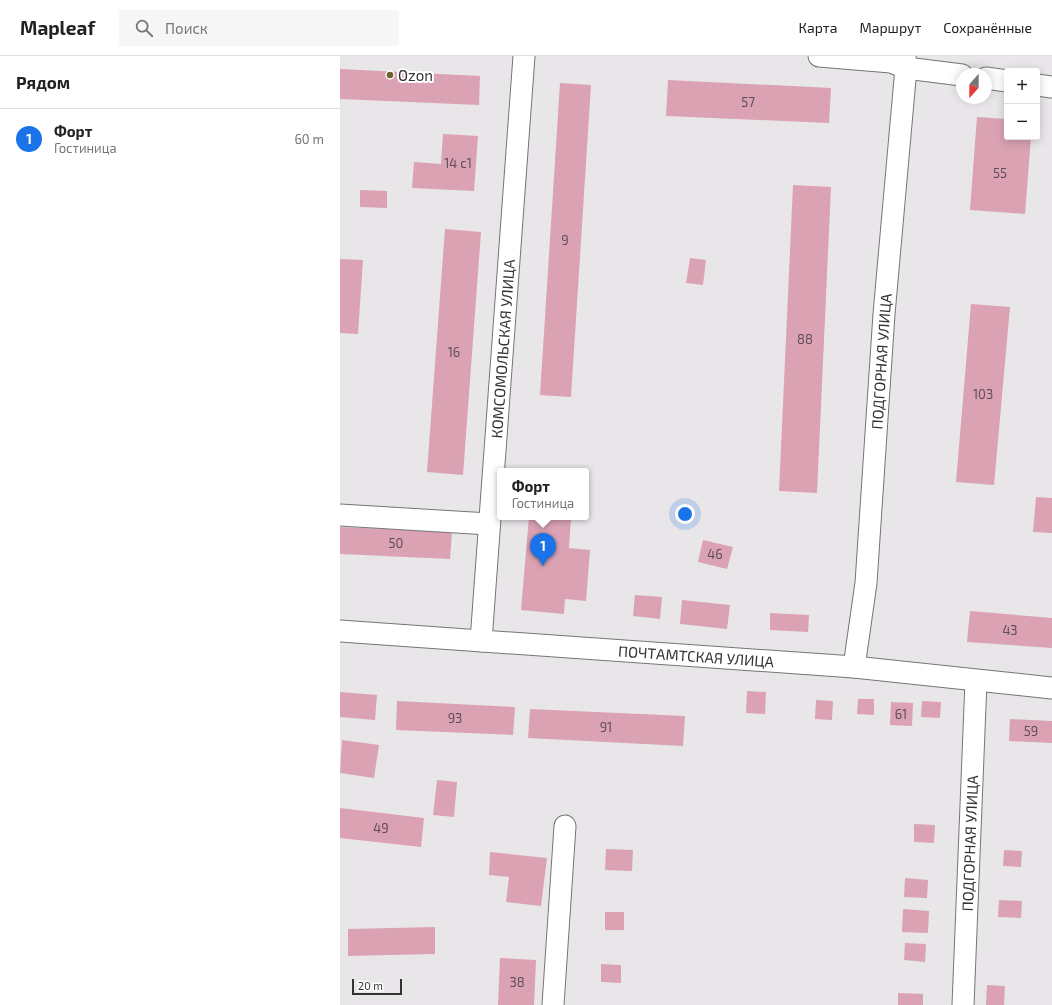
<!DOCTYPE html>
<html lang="ru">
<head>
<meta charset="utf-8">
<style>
	:root { --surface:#fff; --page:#f6f6f6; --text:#222; --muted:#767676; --line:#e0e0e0; --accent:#1a73e8 }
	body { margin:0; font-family:"Exo 2",sans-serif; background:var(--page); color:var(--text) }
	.controls { position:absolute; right:12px; top:12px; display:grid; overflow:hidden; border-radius:4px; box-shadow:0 2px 10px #0003 }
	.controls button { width:36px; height:36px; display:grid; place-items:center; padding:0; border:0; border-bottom:1px solid var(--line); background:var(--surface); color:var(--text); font:20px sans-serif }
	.compass { position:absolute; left:616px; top:12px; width:36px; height:36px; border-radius:50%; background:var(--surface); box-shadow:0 2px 10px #0003; rotate:201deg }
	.scale { position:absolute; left:12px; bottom:10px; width:50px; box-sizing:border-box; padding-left:4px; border:2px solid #343334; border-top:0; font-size:11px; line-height:14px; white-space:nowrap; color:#343334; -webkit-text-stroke:3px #fff; paint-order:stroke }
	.you { position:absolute; left:345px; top:458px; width:14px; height:14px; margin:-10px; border:3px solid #fff; border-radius:50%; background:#1a73e8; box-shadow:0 0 0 6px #1a73e833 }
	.badge { display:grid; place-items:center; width:26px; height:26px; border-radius:50%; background:var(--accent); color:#fff; font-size:13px; font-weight:700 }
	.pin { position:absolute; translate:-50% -33px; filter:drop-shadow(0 1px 2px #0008) }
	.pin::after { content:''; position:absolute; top:21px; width:14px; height:12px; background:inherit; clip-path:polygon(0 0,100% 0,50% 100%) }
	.popup { position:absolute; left:157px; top:412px; width:92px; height:52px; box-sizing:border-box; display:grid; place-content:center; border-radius:4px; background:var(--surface); filter:drop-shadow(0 1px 3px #0005); font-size:13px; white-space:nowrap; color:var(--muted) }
	.popup b { font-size:15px; color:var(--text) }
	.popup::after { content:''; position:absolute; left:50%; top:100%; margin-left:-8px; border:8px solid transparent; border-top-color:var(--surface) }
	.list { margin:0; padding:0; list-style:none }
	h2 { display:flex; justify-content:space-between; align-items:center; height:52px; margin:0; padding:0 16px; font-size:17px }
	h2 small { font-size:13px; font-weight:400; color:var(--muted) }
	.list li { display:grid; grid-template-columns:26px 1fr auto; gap:12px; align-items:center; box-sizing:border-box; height:60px; padding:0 16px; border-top:1px solid var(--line) }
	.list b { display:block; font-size:15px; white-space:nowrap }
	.list p { margin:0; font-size:13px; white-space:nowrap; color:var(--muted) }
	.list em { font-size:13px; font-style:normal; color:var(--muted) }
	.icon { flex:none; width:22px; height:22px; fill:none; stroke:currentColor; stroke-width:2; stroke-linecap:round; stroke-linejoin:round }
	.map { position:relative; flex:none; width:712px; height:949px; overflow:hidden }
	header { display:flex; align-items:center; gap:24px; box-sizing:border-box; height:56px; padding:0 20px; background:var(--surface); border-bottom:1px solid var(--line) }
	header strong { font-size:19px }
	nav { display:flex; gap:22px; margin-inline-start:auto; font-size:14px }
	.search { width:280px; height:36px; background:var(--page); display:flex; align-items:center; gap:10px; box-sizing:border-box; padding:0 14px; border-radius:4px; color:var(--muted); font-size:15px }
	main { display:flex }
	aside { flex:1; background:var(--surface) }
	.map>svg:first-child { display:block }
</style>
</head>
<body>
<header>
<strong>Mapleaf</strong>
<div class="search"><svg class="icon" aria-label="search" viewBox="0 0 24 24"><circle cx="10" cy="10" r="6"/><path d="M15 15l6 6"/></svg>Поиск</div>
<nav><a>Карта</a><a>Маршрут</a><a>Сохранённые</a></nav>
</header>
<main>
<aside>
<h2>Рядом<small></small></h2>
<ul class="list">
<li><span class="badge">1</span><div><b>Форт</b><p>Гостиница</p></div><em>60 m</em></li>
</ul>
</aside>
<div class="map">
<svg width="712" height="949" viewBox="0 0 712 949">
	<rect width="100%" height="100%" fill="#e9e6e9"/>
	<!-- building -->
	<g fill="#dba2b3">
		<polygon points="0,13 140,20 139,49 0,43"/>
		<polygon points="328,24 491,32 489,67 326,60"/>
		<polygon points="220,27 251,29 231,341 200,339"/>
		<polygon points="637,61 667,63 667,81 691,81 685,158 630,154"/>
		<polygon points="103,78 138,80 134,135 72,132 74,106 101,108"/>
		<polygon points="453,129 491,131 477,437 439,435"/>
		<polygon points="20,134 47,135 47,152 20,151"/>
		<polygon points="105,173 141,176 123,419 87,416"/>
		<polygon points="350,202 366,204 363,229 346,227"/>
		<polygon points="0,203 23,204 18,278 0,277"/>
		<polygon points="631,248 670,251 654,429 616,426"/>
		<polygon points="696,441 712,442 712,477 693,476"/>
		<polygon points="189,461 231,461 229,492 250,494 246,545 225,543 224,558 181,554"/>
		<polygon points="0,471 112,476 110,503 0,498"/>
		<polygon points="363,484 393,491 387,513 358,506"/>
		<polygon points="295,539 322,541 320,563 293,560"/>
		<polygon points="342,544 390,549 387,573 340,568"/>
		<polygon points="630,555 712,562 712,592 627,586"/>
		<polygon points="430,557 469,559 468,576 430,574"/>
		<polygon points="407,635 426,636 425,658 406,657"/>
		<polygon points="0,636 37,639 35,664 0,661"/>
		<polygon points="518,643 534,643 534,659 517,658"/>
		<polygon points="476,644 493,645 492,664 475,663"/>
		<polygon points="57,645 175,651 173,679 56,674"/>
		<polygon points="582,645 601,646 600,662 581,661"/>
		<polygon points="551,646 573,647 572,670 550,669"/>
		<polygon points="190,653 345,660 343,690 188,682"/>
		<polygon points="670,663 712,665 712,687 669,685"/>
		<polygon points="2,684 39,689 34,722 0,717"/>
		<polygon points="97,724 117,726 114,761 93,759"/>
		<polygon points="0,752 84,762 81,791 0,782"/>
		<polygon points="574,768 595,769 594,787 574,786"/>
		<polygon points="266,793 293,794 292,815 265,814"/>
		<polygon points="664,794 682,795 681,811 663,810"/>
		<polygon points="150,796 207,802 201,850 166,846 169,821 149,819"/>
		<polygon points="565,822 588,824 587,842 564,841"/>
		<polygon points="659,844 682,845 681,862 658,861"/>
		<polygon points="563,853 589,855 588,877 562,876"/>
		<rect x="265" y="856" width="19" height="18"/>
		<polygon points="95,871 95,898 8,900 8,873"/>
		<polygon points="565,887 586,888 585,906 564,904"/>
		<polygon points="160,902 196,904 194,949 158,949"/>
		<polygon points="261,908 281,909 281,927 261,926"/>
		<polygon points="647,929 665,930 664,949 646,949"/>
		<polygon points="558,937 583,938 583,949 558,949"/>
	</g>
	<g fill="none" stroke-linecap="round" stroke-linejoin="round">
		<!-- minor casing -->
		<g stroke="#767476" stroke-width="23">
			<g id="minor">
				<polyline points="479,0 551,6 566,12 622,19"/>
				<polyline points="646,22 667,25"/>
				<polyline points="697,29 712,31"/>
				<polyline points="0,459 149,468"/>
				<path id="s1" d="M0,575L514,611L712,632"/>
				<path id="s2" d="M141,585L184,0"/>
				<path id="s3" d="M514,611L526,527L544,258L566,12L565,0"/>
				<polyline points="213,949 225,770"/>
				<path id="s4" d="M623,949L636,625"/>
			</g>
		</g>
		<!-- minor -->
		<use href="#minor" stroke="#fff" stroke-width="21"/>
	</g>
	<!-- markers -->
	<circle fill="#676431" stroke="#fff" stroke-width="1.5" cx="50" cy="19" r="4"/>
	<g text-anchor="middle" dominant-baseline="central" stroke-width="4" stroke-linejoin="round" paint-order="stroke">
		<!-- number labels -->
		<g font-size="13" fill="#5e4f54">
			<text x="408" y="46">57</text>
			<text x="118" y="107">14 с1</text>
			<text x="660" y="117">55</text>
			<text x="225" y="184">9</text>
			<text x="465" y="283">88</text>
			<text x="114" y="296">16</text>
			<text x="643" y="338">103</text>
			<text x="56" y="487">50</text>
			<text x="375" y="498">46</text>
			<text x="670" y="574">43</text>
			<text x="561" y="658">61</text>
			<text x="115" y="662">93</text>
			<text x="266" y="671">91</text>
			<text x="691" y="675">59</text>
			<text x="41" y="772">49</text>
			<text x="177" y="926">38</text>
		</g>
		<!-- poi labels -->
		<g font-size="15" fill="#343334" stroke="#fff" text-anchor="start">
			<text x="58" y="19">Ozon</text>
		</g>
		<!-- street labels -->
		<g font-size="15" fill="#343334" stroke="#fff">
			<text stroke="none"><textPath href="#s2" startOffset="293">КОМСОМОЛЬСКАЯ УЛИЦА</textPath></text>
			<text stroke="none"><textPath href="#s3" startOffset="307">ПОДГОРНАЯ УЛИЦА</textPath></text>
			<text stroke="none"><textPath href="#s1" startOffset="357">ПОЧТАМТСКАЯ УЛИЦА</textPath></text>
			<text stroke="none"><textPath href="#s4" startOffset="162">ПОДГОРНАЯ УЛИЦА</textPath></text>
		</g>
	</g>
</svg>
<div class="controls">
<button>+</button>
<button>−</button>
</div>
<svg class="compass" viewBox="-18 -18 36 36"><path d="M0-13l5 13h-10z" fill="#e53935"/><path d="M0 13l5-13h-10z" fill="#767676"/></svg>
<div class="scale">20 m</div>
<div class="you"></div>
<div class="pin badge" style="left:203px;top:510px">1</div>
<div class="popup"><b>Форт</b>Гостиница</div>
</div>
</main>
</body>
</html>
